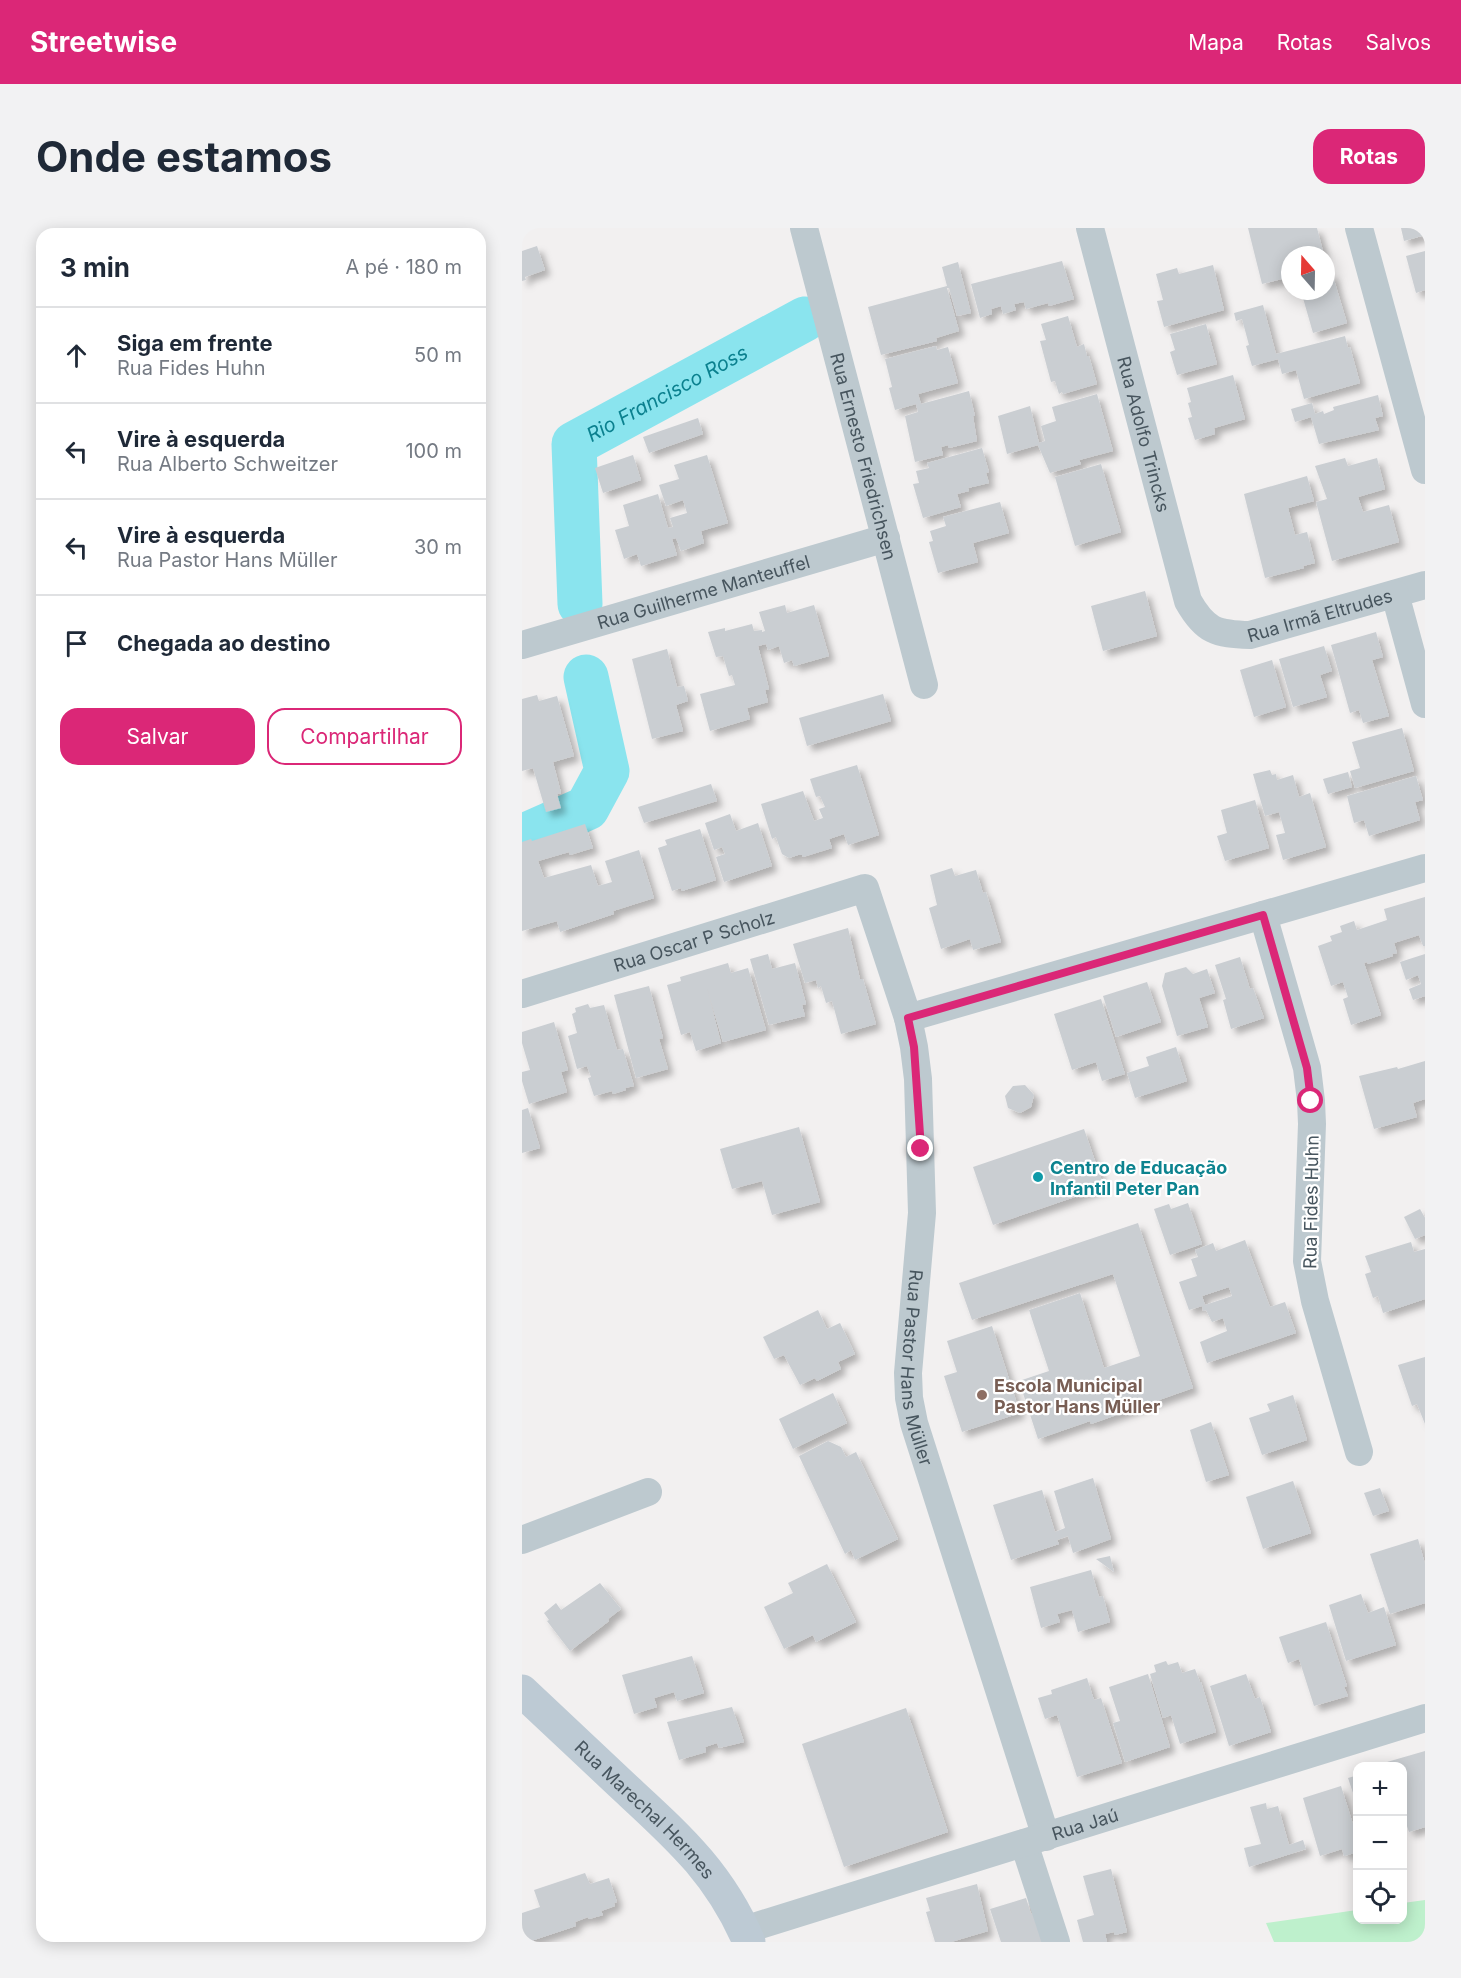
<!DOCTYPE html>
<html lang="pt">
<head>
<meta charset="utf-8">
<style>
	:root { --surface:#fff; --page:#f2f2f3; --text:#1f2937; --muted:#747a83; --line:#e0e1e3; --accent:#db2777 }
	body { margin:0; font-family:Inter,sans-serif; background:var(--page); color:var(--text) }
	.controls { position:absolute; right:18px; bottom:18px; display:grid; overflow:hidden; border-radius:12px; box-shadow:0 3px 15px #0003 }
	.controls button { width:54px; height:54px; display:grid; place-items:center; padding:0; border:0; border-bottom:2px solid var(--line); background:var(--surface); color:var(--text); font:30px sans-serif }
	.compass { position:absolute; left:759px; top:18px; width:54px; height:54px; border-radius:50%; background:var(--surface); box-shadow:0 3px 15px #0003; rotate:340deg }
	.stop { position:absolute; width:18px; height:18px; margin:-14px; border:4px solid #db2777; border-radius:50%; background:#fff }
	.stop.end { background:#db2777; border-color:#fff; box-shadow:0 2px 6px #0008 }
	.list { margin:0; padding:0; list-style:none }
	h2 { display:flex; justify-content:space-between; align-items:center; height:78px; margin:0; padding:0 24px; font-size:26px }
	h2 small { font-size:20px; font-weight:400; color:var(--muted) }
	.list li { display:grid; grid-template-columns:39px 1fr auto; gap:18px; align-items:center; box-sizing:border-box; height:96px; padding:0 24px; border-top:2px solid var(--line) }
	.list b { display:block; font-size:22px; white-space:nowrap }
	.list p { margin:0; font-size:20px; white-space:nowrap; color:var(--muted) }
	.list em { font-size:20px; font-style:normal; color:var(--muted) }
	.actions { display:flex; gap:12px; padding:18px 24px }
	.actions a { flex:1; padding:14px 0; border:2px solid var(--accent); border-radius:18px; text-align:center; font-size:21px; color:var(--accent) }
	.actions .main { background:var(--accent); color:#fff }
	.icon { flex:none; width:33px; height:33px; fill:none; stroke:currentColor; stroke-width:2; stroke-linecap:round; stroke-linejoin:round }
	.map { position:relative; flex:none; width:903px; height:1714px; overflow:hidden; border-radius:18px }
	header { display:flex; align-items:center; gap:36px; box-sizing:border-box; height:84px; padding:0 30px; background:var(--accent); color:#fff }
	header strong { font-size:28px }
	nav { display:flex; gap:33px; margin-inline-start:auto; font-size:21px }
	.intro { display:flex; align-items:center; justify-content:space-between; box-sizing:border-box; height:144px; padding:0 36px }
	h1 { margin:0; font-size:42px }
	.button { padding:15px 27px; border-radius:18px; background:var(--accent); color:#fff; font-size:21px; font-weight:700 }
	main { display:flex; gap:36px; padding:0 36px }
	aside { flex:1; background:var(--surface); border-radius:18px; box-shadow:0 3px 15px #0003 }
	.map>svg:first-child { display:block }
</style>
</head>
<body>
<header>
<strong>Streetwise</strong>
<nav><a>Mapa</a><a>Rotas</a><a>Salvos</a></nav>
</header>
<div class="intro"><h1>Onde estamos</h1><a class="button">Rotas</a></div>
<main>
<aside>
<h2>3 min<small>A pé · 180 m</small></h2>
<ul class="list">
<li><svg class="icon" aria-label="ahead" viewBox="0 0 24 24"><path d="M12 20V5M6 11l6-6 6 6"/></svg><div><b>Siga em frente</b><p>Rua Fides Huhn</p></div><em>50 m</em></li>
<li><svg class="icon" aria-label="left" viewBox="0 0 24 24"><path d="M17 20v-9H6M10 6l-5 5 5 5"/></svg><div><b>Vire à esquerda</b><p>Rua Alberto Schweitzer</p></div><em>100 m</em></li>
<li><svg class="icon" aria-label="left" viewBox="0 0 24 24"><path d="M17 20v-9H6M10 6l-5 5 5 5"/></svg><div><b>Vire à esquerda</b><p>Rua Pastor Hans Müller</p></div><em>30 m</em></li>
<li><svg class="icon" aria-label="arrive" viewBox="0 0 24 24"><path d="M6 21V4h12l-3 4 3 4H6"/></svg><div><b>Chegada ao destino</b></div></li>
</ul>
<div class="actions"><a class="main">Salvar</a><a>Compartilhar</a></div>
</aside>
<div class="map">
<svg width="903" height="1714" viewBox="0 0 903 1714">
	<defs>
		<filter id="shadow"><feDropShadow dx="5.5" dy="5.5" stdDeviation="3" flood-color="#0004"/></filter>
	</defs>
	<rect width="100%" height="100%" fill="#f2f0f0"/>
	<!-- green -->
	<polygon fill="#bef0cc" points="903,1672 903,1714 752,1714 744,1695 835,1682 836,1692 880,1692 881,1675"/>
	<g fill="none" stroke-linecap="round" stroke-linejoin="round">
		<!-- river -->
		<g stroke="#8ae4ee" stroke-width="45">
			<path id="s1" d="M58,376L52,216L283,91"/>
			<polyline points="0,609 65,580 85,543 64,449"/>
		</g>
	</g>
	<!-- building -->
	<g fill="#caced2" fill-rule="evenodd" filter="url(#shadow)">
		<polygon points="726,0 795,0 802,27 768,27 768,49 740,56"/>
		<polygon points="879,0 903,0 903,7 882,13"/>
		<polygon points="15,18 23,42 3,49 4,52 0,53 0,23"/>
		<polygon points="903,23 903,62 894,65 884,28"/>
		<polygon points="540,33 552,71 527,78 526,75 504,81 502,74 492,76 494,82 481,86 479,78 469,81 470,86 458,90 449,56"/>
		<polygon points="436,34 449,85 435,88 427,60 425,60 437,103 414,110 415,113 359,127 346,79 425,58 420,39"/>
		<polygon points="691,37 702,82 642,99 635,73 641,72 634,46 655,40 657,46"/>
		<polygon points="810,45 825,95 791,105 779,63 804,63 804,46"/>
		<polygon points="741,77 754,126 823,108 826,120 828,119 838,155 782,171 774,142 760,146 756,131 730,138 724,118 727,117 720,91 714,93 712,85"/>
		<polygon points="546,88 555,119 562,116 565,128 567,128 575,156 541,166 540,164 537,166 533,153 529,154 518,113 524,112 519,96"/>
		<polygon points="684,96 695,136 655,147 648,124 653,122 648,106"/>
		<polygon points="414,118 415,122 426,119 436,155 396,166 399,176 447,163 453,188 451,188 455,213 427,220 426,217 419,219 421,227 393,234 383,188 396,184 394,176 373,182 367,160 370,159 363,131"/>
		<polygon points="711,147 723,191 692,200 693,206 673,212 666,190 670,189 666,175 669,174 665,160"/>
		<polygon points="575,166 591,223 557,232 559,236 528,245 516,217 485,226 476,188 508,178 517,215 523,213 519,198 534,193 530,179"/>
		<polygon points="856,167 861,188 853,190 857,202 797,216 789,189 773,194 769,181 790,175 793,186 801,183 802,186 812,182 811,179"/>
		<polygon points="176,190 181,206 127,225 121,209"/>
		<polygon points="460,220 467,244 464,245 467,255 446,260 447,263 435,266 439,279 401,290 391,256 397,255 394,243 407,240 405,235"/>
		<polygon points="111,227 119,252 81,265 73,240"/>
		<polygon points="185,227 206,295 179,303 182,315 159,323 154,310 150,311 155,327 119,338 115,326 102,331 93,302 107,298 101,277 136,266 146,300 151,299 148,290 165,285 161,272 144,278 137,257 157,251 152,237"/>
		<polygon points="823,230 826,238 855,230 863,261 836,269 841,284 867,277 877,314 810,333 794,274 805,271 793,238"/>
		<polygon points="579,236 599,304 553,318 533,249"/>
		<polygon points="785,248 792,273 766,280 773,307 785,304 793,335 781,338 782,340 743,350 722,266"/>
		<polygon points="478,274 487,305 451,315 456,334 416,345 407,314 411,313 408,303 424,298 421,289"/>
		<polygon points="623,363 635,408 581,423 569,378"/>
		<polygon points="263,377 265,385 292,377 307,428 272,438 270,432 262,435 257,418 246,422 244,416 236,418 247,461 243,462 246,474 225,480 228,491 188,503 178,466 213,457 210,447 207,448 201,428 194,429 186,404 203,400 203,403 230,396 232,403 240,402 240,404 243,403 237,384"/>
		<polygon points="854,404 861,429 850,432 867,488 841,495 837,482 828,485 809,417"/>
		<polygon points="802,418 810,443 798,447 805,469 771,479 757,431"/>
		<polygon points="145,421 155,459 162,458 166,473 154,477 161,503 130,511 110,431"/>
		<polygon points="750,432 764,479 732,489 718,442"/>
		<polygon points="361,466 369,493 285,518 277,490"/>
		<polygon points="15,467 17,473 35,468 52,528 31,534 39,565 35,566 39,580 24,584 11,540 0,543 0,471"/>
		<polygon points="880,500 892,543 833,560 828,543 838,540 830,514"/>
		<polygon points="335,537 357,607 326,617 322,606 307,611 310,620 281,629 280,627 276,627 267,630 260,626 254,609 250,611 239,576 281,563 292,593 301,590 297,581 303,579 298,568 294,569 288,551"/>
		<polygon points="748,542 750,547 754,546 755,552 771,547 777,569 788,565 804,619 761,632 754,607 763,605 757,584 743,588 731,546"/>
		<polygon points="826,544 830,559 806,566 801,551"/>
		<polygon points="894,548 901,572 893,574 898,592 847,608 842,592 832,595 825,568"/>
		<polygon points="189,556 195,573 122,595 116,579"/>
		<polygon points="733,572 747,620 703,633 695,608 705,605 699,582"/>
		<polygon points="208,586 214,603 236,595 250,638 202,654 194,629 203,626 200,619 192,622 183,595"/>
		<polygon points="63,596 71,620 48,627 47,624 16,633 22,650 69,637 76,658 90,654 83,633 117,622 132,670 91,683 92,686 38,704 35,693 0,703 0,614 9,611 10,613"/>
		<polygon points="178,601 194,652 160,663 159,660 150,663 136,620 145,617 143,612"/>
		<polygon points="430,640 433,648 454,642 461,665 464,664 479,714 451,722 448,711 419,721 407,680 415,677 408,647"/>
		<polygon points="903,669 903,718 901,718 897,707 872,715 875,725 870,726 871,728 846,736 845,734 842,735 859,787 829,797 821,771 826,769 821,754 809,758 796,718 810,713 808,708 820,704 818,698 832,693 835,702 865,692 862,681"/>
		<polygon points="326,700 338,751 341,751 354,796 319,806 310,773 304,775 299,758 296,760 294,752 283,755 271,716"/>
		<polygon points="246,726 250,741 273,735 284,776 280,777 283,788 247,797 228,731"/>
		<polygon points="903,726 903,768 891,772 887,761 899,756 896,747 884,752 878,734"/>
		<polygon points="718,729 728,761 731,760 742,790 709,801 701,772 704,771 693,737"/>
		<polygon points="206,735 209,745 226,740 244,802 201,814 185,760 199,815 174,823 168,804 159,807 145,757 159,753 158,749"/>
		<polygon points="664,739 671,746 685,741 693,765 677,770 686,799 655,808 640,758 643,745"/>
		<polygon points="625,754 639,794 594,809 581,768"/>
		<polygon points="127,758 141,810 137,811 146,841 114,850 92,767"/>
		<polygon points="579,771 603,846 580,853 574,834 550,842 532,786"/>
		<polygon points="66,776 68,780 82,777 95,822 101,821 112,858 103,860 104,862 91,866 90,863 72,868 66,850 69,849 65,838 55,841 46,808 55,805 50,786 54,784 53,780"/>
		<polygon points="32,794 46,842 39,844 45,864 7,876 0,853 0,844 8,842 0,815 0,804"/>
		<polygon points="654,819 665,853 613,870 605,845 627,838 624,829"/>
		<polygon points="903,833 903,871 891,875 895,889 852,901 837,848 875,839 876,841"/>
		<polygon points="503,857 512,867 509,879 498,885 486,880 483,868 491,858"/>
		<polygon points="6,880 18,920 0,925 0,882"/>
		<polygon points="277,899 298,974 250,987 240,953 210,961 198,921"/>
		<polygon points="562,901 582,959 471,997 451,939"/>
		<polygon points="666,975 680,1016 648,1027 632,981 647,976 649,981"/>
		<polygon points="898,981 903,990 903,1007 893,1011 882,989"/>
		<polygon points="616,995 671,1160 569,1196 568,1193 516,1211 497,1153 527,1143 507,1082 558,1065 582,1140 618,1128 591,1046 450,1092 437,1055"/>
		<path d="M723,1012L748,1079L763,1074L774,1105L685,1135L678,1114L705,1103L701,1090L690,1094L684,1082L681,1083L680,1078L667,1082L657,1054L675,1048L669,1031L676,1029L673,1022L691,1015L694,1023ZM707,1059L710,1068L683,1077L680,1068Z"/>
		<polygon points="889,1014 892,1024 903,1021 903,1071 861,1085 856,1068 851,1070 843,1046 849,1044 843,1028"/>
		<polygon points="296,1082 305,1101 318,1095 333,1126 316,1134 319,1141 295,1153 293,1150 278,1157 262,1127 252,1131 241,1109"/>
		<polygon points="470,1098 498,1185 440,1204 422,1148 435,1144 425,1113"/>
		<polygon points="903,1129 903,1196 895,1176 890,1178 876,1137"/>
		<polygon points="311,1165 325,1195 271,1221 257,1191"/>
		<polygon points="771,1167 785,1212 740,1227 727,1190 748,1183 745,1176"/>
		<polygon points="689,1194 707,1247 684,1254 668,1202"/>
		<polygon points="306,1213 319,1219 324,1229 334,1224 376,1311 333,1332 329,1322 323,1326 277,1228"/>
		<polygon points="571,1250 589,1311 551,1325 546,1308 535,1312 537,1316 489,1332 471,1277 520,1262 533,1304 543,1300 532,1263"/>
		<polygon points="771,1253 789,1305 741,1321 724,1269"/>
		<polygon points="858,1260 867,1283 851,1288 842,1265"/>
		<polygon points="896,1311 903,1336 903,1375 868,1386 848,1326"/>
		<polygon points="588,1328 592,1344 574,1331"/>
		<polygon points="305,1336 334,1394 294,1414 291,1407 262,1421 242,1379 271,1365 266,1355"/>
		<polygon points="569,1342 577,1369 581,1368 588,1394 556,1404 550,1382 535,1386 538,1394 519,1400 508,1359"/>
		<polygon points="78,1355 99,1381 86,1391 87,1393 48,1423 25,1393 27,1392 22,1385 34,1375 39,1382"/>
		<polygon points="839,1366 846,1385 862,1379 874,1417 824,1433 807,1377"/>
		<polygon points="804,1394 825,1458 822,1459 826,1468 792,1478 777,1431 766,1435 757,1409"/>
		<polygon points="170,1428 182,1465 155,1473 152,1464 132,1470 135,1479 112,1486 100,1447"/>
		<polygon points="644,1433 646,1437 656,1434 660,1445 673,1441 678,1454 679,1454 694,1504 658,1516 649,1487 641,1490 628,1446 634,1444 632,1437"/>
		<polygon points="626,1446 648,1519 603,1534 591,1495 598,1493 587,1459"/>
		<polygon points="724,1446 733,1471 738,1469 749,1504 707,1518 688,1458"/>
		<polygon points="565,1450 572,1472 579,1470 600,1535 555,1549 535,1487 523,1491 516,1470 530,1466 529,1462"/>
		<polygon points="210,1479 222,1514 197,1520 195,1515 183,1519 184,1524 157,1532 145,1494"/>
		<polygon points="384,1480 426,1604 322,1639 280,1516"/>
		<polygon points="903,1523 903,1599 887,1604 883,1592 880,1593 880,1573 885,1571 880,1558 880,1538 866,1538 865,1534"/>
		<polygon points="836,1547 836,1577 835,1577 826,1550"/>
		<polygon points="819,1558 836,1612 836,1624 822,1628 820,1621 798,1628 781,1570"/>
		<polygon points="744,1575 745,1581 756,1578 767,1617 781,1612 784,1621 727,1639 722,1620 739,1616 728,1579"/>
		<polygon points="589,1641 605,1704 593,1707 592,1704 583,1706 585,1714 561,1714 555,1692 572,1687 561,1648"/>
		<polygon points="63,1645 68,1656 87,1650 95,1674 92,1675 93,1678 79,1683 81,1687 67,1691 66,1689 53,1694 54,1698 6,1714 0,1714 0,1685 18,1679 12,1662"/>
		<polygon points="455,1656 466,1703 429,1714 413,1714 404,1684 408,1683 404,1670"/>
		<polygon points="504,1670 509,1686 514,1685 530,1714 479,1714 468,1681"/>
	</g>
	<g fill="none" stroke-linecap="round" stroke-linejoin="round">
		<!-- street -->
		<g stroke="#bdc9cf" stroke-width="28">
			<path id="s2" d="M282,0L402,457"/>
			<path id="s3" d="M568,0L666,373C683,403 694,406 728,407L903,357"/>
			<polyline points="837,0 903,242"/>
			<polyline points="873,366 903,476"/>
			<path id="s4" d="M0,417L364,310"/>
			<polyline points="741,687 785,840 789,873 790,896 785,1033 793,1073 837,1224"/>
			<path id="s5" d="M0,766L343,660L386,790L392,819L396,851L400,985L386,1145L387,1170L392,1195L524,1609"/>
			<polyline points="386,790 903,640"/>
			<polyline points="0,1312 126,1264"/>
			<polyline points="502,1615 534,1714"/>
			<path id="s6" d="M222,1702L903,1490"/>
		</g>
		<!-- secondary -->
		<path stroke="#bdcad4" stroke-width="33" id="s7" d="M0,1463C34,1495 67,1526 101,1558C155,1608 197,1644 227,1714"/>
	</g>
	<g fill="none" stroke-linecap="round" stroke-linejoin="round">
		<!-- route -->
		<polyline stroke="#db2777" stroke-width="8" points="399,921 392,819 386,790 741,687 785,840 789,873"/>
	</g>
	<!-- markers -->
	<circle fill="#0f9aa8" stroke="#fff" stroke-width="2" cx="516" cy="949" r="6"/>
	<circle fill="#8d6e63" stroke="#fff" stroke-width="2" cx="460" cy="1167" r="6"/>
	<g text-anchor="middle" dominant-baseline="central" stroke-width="4.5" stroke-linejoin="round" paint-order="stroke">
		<!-- street labels -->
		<g font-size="18" fill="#47555e" stroke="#fff">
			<text stroke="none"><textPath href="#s3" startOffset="213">Rua Adolfo Trincks</textPath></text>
			<text stroke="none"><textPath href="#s2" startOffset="236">Rua Ernesto Friedrichsen</textPath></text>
			<text stroke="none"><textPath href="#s4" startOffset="189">Rua Guilherme Manteuffel</textPath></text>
			<text stroke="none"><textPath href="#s3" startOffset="534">Rua Irmã Eltrudes</textPath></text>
			<text stroke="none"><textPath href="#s5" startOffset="180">Rua Oscar P Scholz</textPath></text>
			<text transform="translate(789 974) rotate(-89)">Rua Fides Huhn</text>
			<text stroke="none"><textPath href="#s5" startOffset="848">Rua Pastor Hans Müller</textPath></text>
			<text stroke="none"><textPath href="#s7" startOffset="171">Rua Marechal Hermes</textPath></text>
			<text stroke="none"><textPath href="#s6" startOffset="357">Rua Jaú</textPath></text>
		</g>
		<!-- culture labels -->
		<g font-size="18" font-weight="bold" fill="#0d838f" stroke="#fff" text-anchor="start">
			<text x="528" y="939">Centro de Educação<tspan x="528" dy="21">Infantil Peter Pan</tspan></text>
		</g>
		<!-- education labels -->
		<g font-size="18" font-weight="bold" fill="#785e54" stroke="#fff" text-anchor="start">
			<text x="472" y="1157">Escola Municipal<tspan x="472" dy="21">Pastor Hans Müller</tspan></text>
		</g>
		<!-- water labels -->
		<g font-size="20" font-style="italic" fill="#0b818f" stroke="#fff">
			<text stroke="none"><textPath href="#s1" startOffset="266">Rio Francisco Ross</textPath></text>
		</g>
	</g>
</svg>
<div class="controls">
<button>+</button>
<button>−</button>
<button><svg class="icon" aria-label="locate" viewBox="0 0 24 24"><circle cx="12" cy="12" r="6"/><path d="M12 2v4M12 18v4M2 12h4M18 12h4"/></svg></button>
</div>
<svg class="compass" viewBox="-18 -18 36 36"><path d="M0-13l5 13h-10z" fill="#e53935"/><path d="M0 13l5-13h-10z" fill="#747a83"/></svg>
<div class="stop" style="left:789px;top:873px"></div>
<div class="stop end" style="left:399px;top:921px"></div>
</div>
</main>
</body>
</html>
